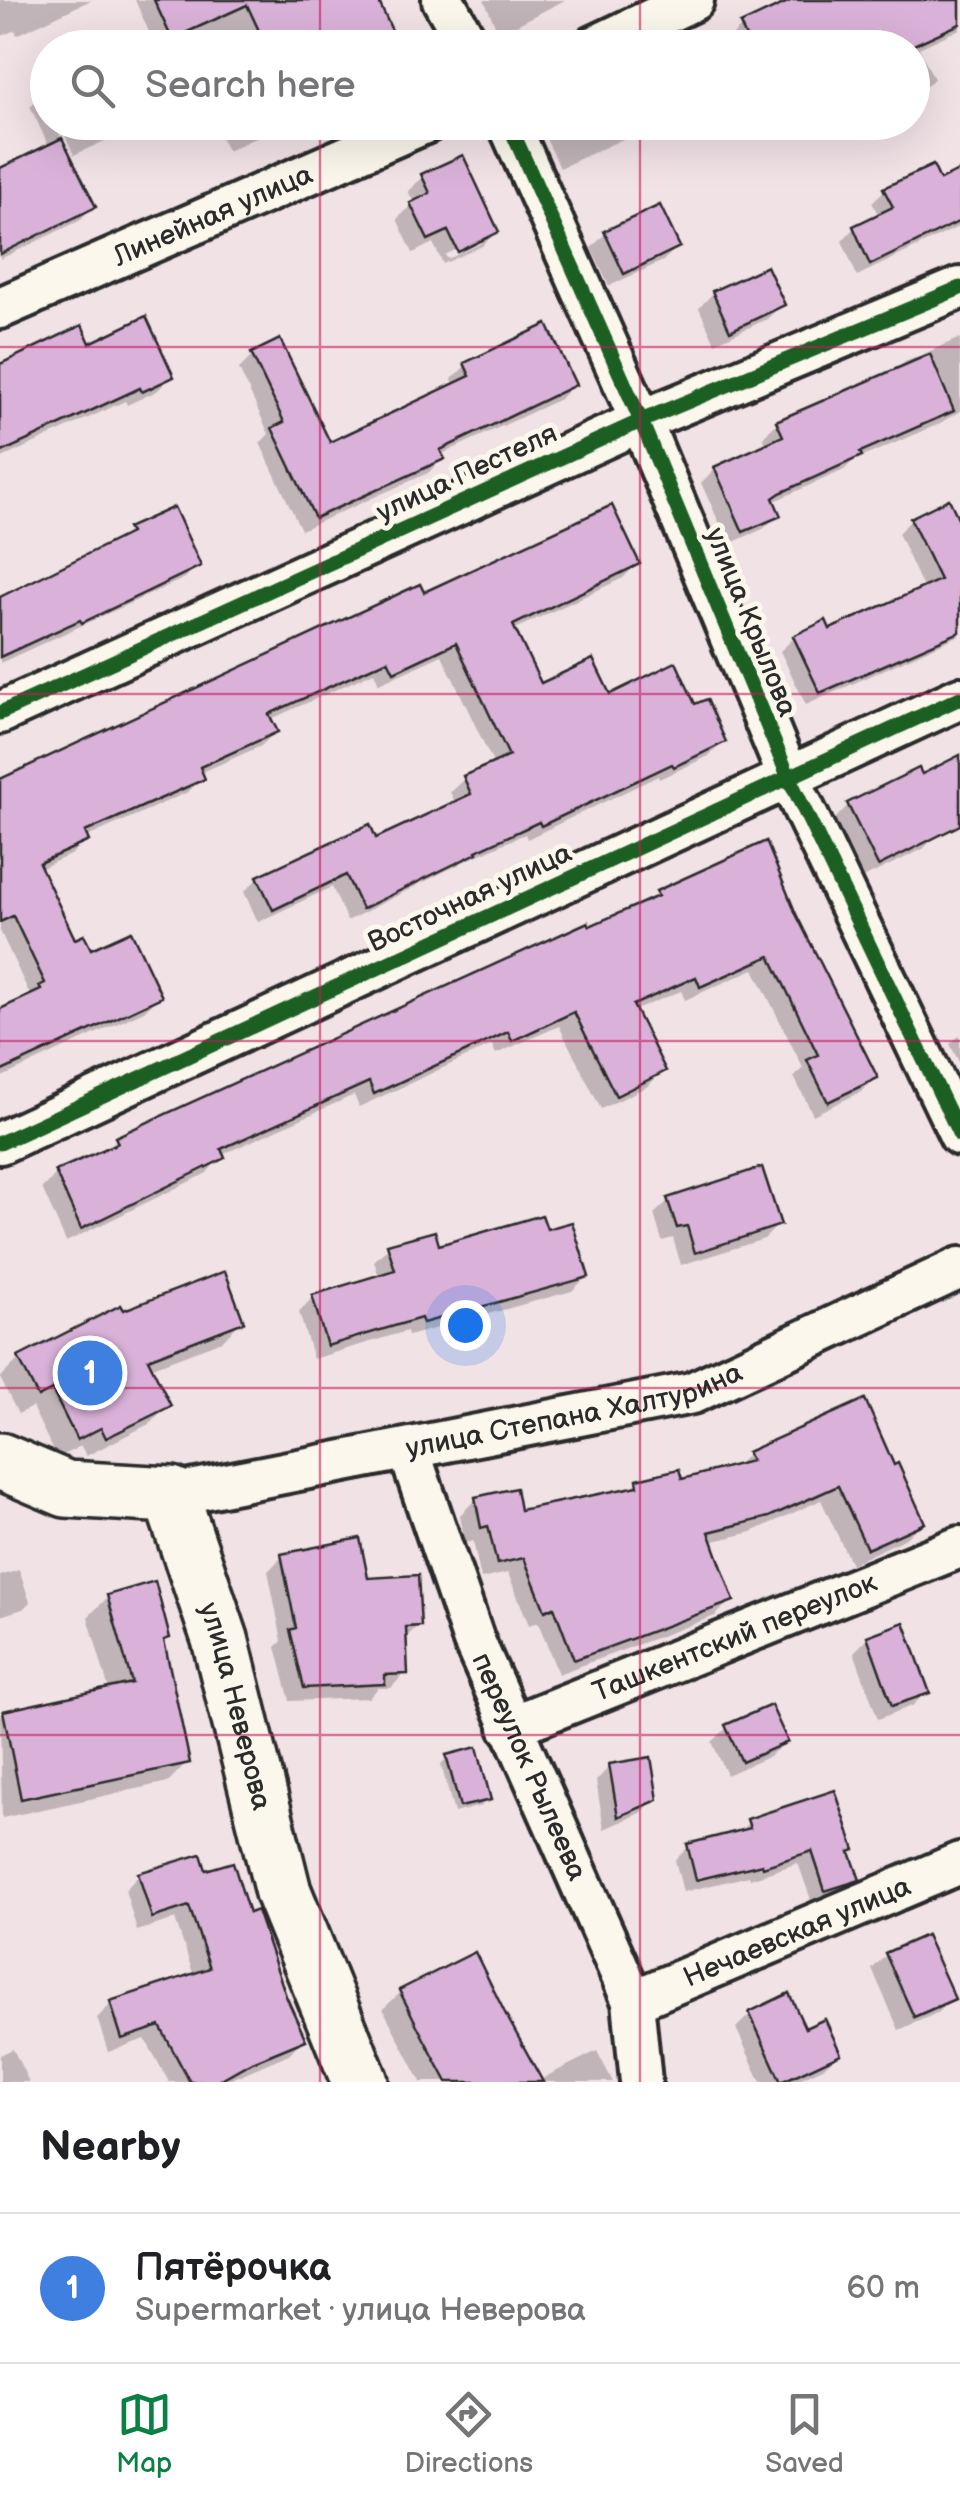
<!DOCTYPE html>
<html lang="en">
<head>
<meta charset="utf-8">
<style>
	:root { --surface:#fff; --page:#f6f6f6; --text:#202124; --muted:#757577; --line:#e0e0e0; --accent:#0b8043 }
	body { margin:0; font-family:"Balsamiq Sans",sans-serif; background:var(--page); color:var(--text) }
	.you { position:absolute; left:465px; top:1325px; width:35px; height:35px; margin:-25px; border:8px solid #fff; border-radius:50%; background:#1a73e8; box-shadow:0 0 0 15px #1a73e833 }
	.badge { display:grid; place-items:center; width:65px; height:65px; border-radius:50%; background:var(--accent); color:#fff; font-size:32px; font-weight:700 }
	.pin { position:absolute; translate:-50% -50%; border:5px solid #fff; box-shadow:0 2px 10px #0006 }
	.list { margin:0; padding:0; list-style:none }
	h2 { display:flex; justify-content:space-between; align-items:center; height:130px; margin:0; padding:0 40px; font-size:42px }
	h2 small { font-size:32px; font-weight:400; color:var(--muted) }
	.list li { display:grid; grid-template-columns:65px 1fr auto; gap:30px; align-items:center; box-sizing:border-box; height:150px; padding:0 40px; border-top:2px solid var(--line) }
	.list b { display:block; font-size:38px; white-space:nowrap }
	.list p { margin:0; font-size:32px; white-space:nowrap; color:var(--muted) }
	.list em { font-size:32px; font-style:normal; color:var(--muted) }
	.icon { flex:none; width:55px; height:55px; fill:none; stroke:currentColor; stroke-width:2; stroke-linecap:round; stroke-linejoin:round }
	.map { position:relative; flex:none; width:960px; height:2082px; overflow:hidden }
	.search { position:absolute; background:var(--surface); box-shadow:0 10px 40px #0002; left:30px; right:30px; top:30px; height:110px; display:flex; align-items:center; gap:25px; box-sizing:border-box; padding:0 35px; border-radius:55px; color:var(--muted); font-size:38px }
	.sheet { height:280px; background:var(--surface) }
	nav { display:flex; justify-content:space-around; align-items:center; box-sizing:border-box; height:140px; border-top:2px solid var(--line); background:var(--surface); font-size:28px; color:var(--muted) }
	nav a { display:grid; justify-items:center; gap:5px }
	nav .on { color:var(--accent) }
	.map>svg:first-child { display:block }
</style>
</head>
<body>
<div class="map">
<svg width="960" height="2082" viewBox="0 0 960 2082">
	<rect width="100%" height="100%" fill="#f1e2e6"/>
	<filter id="ink" filterUnits="userSpaceOnUse"><feTurbulence type="fractalNoise" baseFrequency=".01" numOctaves="2"/><feDisplacementMap in="SourceGraphic" scale="20" xChannelSelector="R" yChannelSelector="G"/><feConvolveMatrix kernelMatrix="1 2 1 2 8 2 1 2 1" color-interpolation-filters="sRGB"/></filter>
	<g filter="url(#ink)">
		<!-- shadow -->
		<g fill="#0003" fill-rule="evenodd">
			<polygon points="0,0 91,0 17,35 15,30 0,37"/>
			<polygon points="135,0 381,0 377,4 397,48 156,48"/>
			<polygon points="484,0 565,0 499,34"/>
			<polygon points="801,0 960,0 960,29 919,48 934,79 912,97 912,48 731,48 728,40 742,26"/>
			<polygon points="41,95 48,109 48,122 54,122 93,206 79,221 0,259 0,170 49,147 30,106"/>
			<polygon points="59,122 133,122 122,133 74,155"/>
			<polygon points="214,122 280,122 274,129 227,151"/>
			<polygon points="547,122 647,122 638,132 560,168 541,128"/>
			<polygon points="960,173 960,230 958,227 857,276 842,241 854,228 879,217 872,202 885,190 939,183"/>
			<path d="M423,177L496,232L482,246L443,264L433,243L413,253L397,219L414,203L408,191ZM482,237V243L448,259L445,255Z"/>
			<polygon points="606,233 677,247 663,261 609,286 591,248"/>
			<polygon points="713,293 782,305 767,319 715,343 699,308"/>
			<polygon points="960,338 960,411 937,425 853,461 844,470 772,502 778,515 763,529 729,544 701,483 715,469 767,446 763,437 777,423 896,371 905,362"/>
			<polygon points="89,346 171,377 157,391 127,405 125,401 0,459 0,363 17,355 19,358"/>
			<polygon points="253,355 328,445 455,386 452,379 466,365 573,385 560,399 440,455 442,459 428,473 301,530 260,443 269,434 239,369"/>
			<polygon points="911,520 960,528 960,635 806,705 780,651 794,638 829,632 924,590 898,533"/>
			<polygon points="129,530 198,565 185,578 0,663 0,600 117,542"/>
			<polygon points="637,564 623,578 513,630 540,687 694,707 723,742 709,756 659,779 658,776 527,839 525,834 465,861 347,921 332,887 258,922 244,892 258,878 375,841 456,804 450,792 464,779 494,765 442,655 379,684 374,672 269,720 275,732 261,746 200,773 202,778 188,792 85,838 72,854 39,869 73,943 158,997 144,1011 0,1078 0,1012 31,997 0,931 0,782 423,595"/>
			<polygon points="960,758 960,823 938,834 923,849 863,878 834,820 848,805"/>
			<polygon points="658,893 794,915 875,1077 861,1092 813,1115 794,1077 803,1068 754,969 685,1000 681,991 633,1011 663,1071 648,1086 601,1109 559,1026 496,1054 492,1045 359,1107 354,1095 221,1155 207,1173 66,1242 42,1188 57,1174 104,1152 117,1139 647,904"/>
			<polygon points="960,1035 960,1064 950,1044"/>
			<polygon points="669,1200 778,1225 764,1239 681,1265 673,1238 662,1241 654,1214"/>
			<polygon points="545,1232 586,1277 572,1291 408,1336 407,1331 313,1359 299,1312 313,1297 379,1277 374,1261 389,1247 437,1248"/>
			<polygon points="122,1313 241,1321 222,1341 150,1368 168,1405 149,1424 86,1456 81,1446 57,1458 32,1407 18,1414 0,1378 19,1359"/>
			<polygon points="856,1406 922,1522 906,1538 851,1564 821,1500 752,1532 710,1542 731,1600 715,1616 558,1674 538,1622 529,1625 508,1573 481,1579 473,1541 465,1543 460,1515 476,1499 518,1513 630,1490 638,1482 680,1482 734,1468 748,1454"/>
			<polygon points="282,1557 366,1581 418,1625 404,1640 405,1673 391,1688 378,1688 369,1698 290,1701 276,1647 282,1641 268,1571"/>
			<polygon points="19,1570 30,1602 23,1609 0,1616 0,1576"/>
			<polygon points="108,1597 168,1637 162,1643 187,1762 168,1782 2,1818 0,1717 4,1713 109,1690 88,1617"/>
			<polygon points="868,1638 927,1692 912,1706 878,1719 854,1652"/>
			<polygon points="727,1728 785,1742 770,1756 727,1775 712,1742"/>
			<polygon points="447,1758 488,1799 481,1806 454,1813 441,1764"/>
			<polygon points="610,1766 655,1799 641,1813 604,1829 596,1781"/>
			<polygon points="749,1822 848,1854 857,1879 843,1892 812,1903 798,1863 750,1879 749,1876 683,1892 675,1860 688,1847 736,1835"/>
			<polygon points="204,1874 248,1916 303,2039 289,2054 224,2082 169,2082 145,2039 108,2052 97,2018 111,2004 194,1976 175,1919 137,1931 125,1890 139,1875"/>
			<polygon points="886,1955 952,1998 937,2013 899,2030 872,1969"/>
			<polygon points="401,1992 486,2082 421,2082 383,2009"/>
			<polygon points="750,2014 838,2054 823,2068 793,2082 761,2082 736,2028"/>
			<polygon points="13,2049 29,2082 0,2082 0,2055"/>
			<polygon points="597,2051 613,2082 540,2082 545,2077"/>
		</g>
		<!-- building -->
		<g fill="#dab2d9" stroke="#2b2b2b" stroke-width="2.5">
			<polygon points="154,0 378,0 400,48 267,48 247,5 172,39"/>
			<polygon points="792,0 960,0 960,24 907,48 751,48 740,24"/>
			<polygon points="62,138 96,207 0,254 0,168"/>
			<polygon points="463,155 499,232 458,252 448,231 428,240 410,203 430,193 421,174"/>
			<polygon points="933,165 940,180 960,170 960,221 870,265 853,226 893,207 883,188"/>
			<polygon points="660,205 680,247 624,274 604,231"/>
			<polygon points="767,266 785,305 730,331 712,291"/>
			<polygon points="146,316 174,377 142,392 140,388 0,453 0,364 82,325 90,343"/>
			<polygon points="547,324 576,385 440,450 445,459 315,518 272,428 284,422 251,353 280,339 330,442 470,376 464,363"/>
			<polygon points="930,354 954,411 860,452 862,456 780,493 773,498 781,516 743,532 714,467 783,436 776,421"/>
			<polygon points="949,499 960,522 960,632 820,693 793,636 826,620 830,629 940,580 910,518"/>
			<polygon points="612,505 640,564 513,625 541,683 593,659 610,694 676,662 695,704 707,699 726,742 674,767 672,764 541,826 539,822 476,851 477,853 362,909 346,875 273,910 257,876 370,824 376,838 471,794 463,776 509,756 456,643 394,672 388,660 269,714 278,732 200,767 205,779 85,832 89,841 39,863 75,939 84,935 91,949 131,931 162,997 0,1072 0,1009 41,990 39,986 45,983 13,916 0,922 0,779 420,584 424,592"/>
			<polygon points="174,507 201,566 82,623 80,620 0,657 0,597 130,533 127,528"/>
			<polygon points="960,755 960,825 878,866 847,803 919,768 922,774"/>
			<polygon points="766,841 796,914 878,1078 828,1102 807,1060 818,1055 770,956 700,987 696,977 633,1005 666,1071 616,1096 574,1012 512,1041 508,1032 374,1094 369,1082 221,1149 225,1158 81,1229 55,1171 118,1143 115,1137 588,922 590,926 658,896 656,891"/>
			<polygon points="762,1167 781,1225 695,1253 687,1226 677,1228 667,1198"/>
			<polygon points="542,1215 547,1229 572,1222 589,1277 423,1323 421,1318 327,1346 312,1295 395,1270 387,1244 435,1231 439,1245"/>
			<polygon points="225,1271 244,1322 148,1359 171,1406 106,1438 101,1428 77,1440 52,1390 38,1397 18,1357 121,1305 124,1310"/>
			<polygon points="865,1399 894,1465 898,1463 925,1523 867,1549 838,1486 769,1517 709,1532 734,1601 574,1660 554,1607 545,1611 524,1558 497,1564 488,1526 481,1528 475,1497 516,1488 520,1510 638,1486 637,1479 679,1469 682,1479 751,1461 747,1452"/>
			<polygon points="360,1538 368,1578 418,1575 421,1626 406,1627 408,1674 385,1675 385,1684 304,1688 290,1630 296,1628 281,1554"/>
			<polygon points="155,1581 170,1638 164,1640 190,1763 21,1799 3,1711 132,1683 107,1595"/>
			<polygon points="904,1622 930,1693 892,1706 867,1636"/>
			<polygon points="771,1705 788,1742 742,1762 725,1725"/>
			<polygon points="477,1747 491,1800 460,1807 446,1755"/>
			<polygon points="651,1757 658,1800 618,1817 609,1764"/>
			<polygon points="835,1790 855,1850 850,1852 860,1880 825,1891 812,1851 763,1867 762,1864 696,1880 687,1844 750,1828 747,1819"/>
			<polygon points="201,1854 206,1870 233,1862 249,1913 257,1910 286,1996 306,2040 248,2064 216,2082 190,2082 160,2026 122,2039 110,2001 210,1968 189,1906 152,1918 138,1873"/>
			<polygon points="926,1935 955,1999 914,2017 885,1953"/>
			<polygon points="475,1952 504,2011 543,2082 447,2082 422,2035 399,1990"/>
			<polygon points="789,1993 805,2028 825,2019 841,2054 781,2082 749,2012"/>
		</g>
		<g fill="none" stroke-linecap="round" stroke-linejoin="round">
			<!-- street casing -->
			<g stroke="#2b2b2b" stroke-width="48">
				<g id="street">
					<polyline points="443,0 470,48"/>
					<polyline points="592,48 693,0"/>
					<polyline points="508,122 641,421 789,778 960,1135"/>
					<path id="s1" d="M0,308L427,122"/>
					<polyline points="0,713 641,421 960,288"/>
					<polyline points="0,1143 960,698"/>
					<path id="s2" d="M409,1451L474,1641L633,2001L641,2082"/>
					<path id="s3" d="M171,1495L692,1393L960,1268"/>
					<path id="s4" d="M510,1727L960,1547"/>
					<path id="s5" d="M633,2001L960,1863"/>
				</g>
			</g>
			<!-- secondary casing -->
			<g stroke="#2b2b2b" stroke-width="62">
				<g id="secondary">
					<path id="s6" d="M0,1461L66,1489L171,1495L220,1639L283,1892L360,2082"/>
				</g>
			</g>
			<!-- street -->
			<use href="#street" stroke="#fbf7ec" stroke-width="40"/>
			<!-- secondary -->
			<use href="#secondary" stroke="#fbf7ec" stroke-width="55"/>
			<!-- cycleway casing -->
			<g stroke="#fbf7ec" stroke-width="21">
				<g id="cycleway">
					<polyline points="508,122 641,421 789,778 960,1135"/>
					<polyline points="0,713 641,421 960,288"/>
					<polyline points="0,1143 960,698"/>
				</g>
			</g>
			<!-- cycleway -->
			<use href="#cycleway" stroke="#1b5e20" stroke-width="15"/>
		</g>
	</g>
	<!-- grid -->
	<path fill="none" stroke="#c2185b" stroke-width="2.5" stroke-opacity="0.55" d="M320,0V48M640,0V48M320,122V2082M640,122V2082M0,347H960M0,694H960M0,1041H960M0,1388H960M0,1735H960"/>
	<g text-anchor="middle" dominant-baseline="central" stroke-width="10" stroke-linejoin="round" paint-order="stroke">
		<!-- street labels -->
		<g font-size="28" fill="#2b2b2b" stroke="#fbf7ec">
			<text stroke="none"><textPath href="#s1" startOffset="232">Линейная улица</textPath></text>
			<text transform="translate(467 473) rotate(-25)">улица Пестеля</text>
			<text transform="translate(751 622) rotate(68)">улица Крылова</text>
			<text transform="translate(470 898) rotate(-25)">Восточная улица</text>
			<text stroke="none"><textPath href="#s3" startOffset="412">улица Степана Халтурина</textPath></text>
			<text stroke="none"><textPath href="#s4" startOffset="242">Ташкентский переулок</textPath></text>
			<text stroke="none"><textPath href="#s6" startOffset="398">улица Неверова</textPath></text>
			<text stroke="none"><textPath href="#s2" startOffset="338">переулок Рылеева</textPath></text>
			<text stroke="none"><textPath href="#s5" startOffset="178">Нечаевская улица</textPath></text>
		</g>
	</g>
</svg>
<div class="you"></div>
<div class="pin badge" style="left:90px;top:1373px;background:#3f7fe0">1</div>
<div class="search"><svg class="icon" aria-label="search" viewBox="0 0 24 24"><circle cx="10" cy="10" r="6"/><path d="M15 15l6 6"/></svg>Search here</div>
</div>
<section class="sheet">
<h2>Nearby<small></small></h2>
<ul class="list">
<li><span class="badge" style="background:#3f7fe0">1</span><div><b>Пятёрочка</b><p>Supermarket · улица Неверова</p></div><em>60 m</em></li>
</ul>
</section>
<nav>
<a class="on"><svg class="icon" aria-label="map" viewBox="0 0 24 24"><path d="M3 6l6-2 6 2 6-2v14l-6 2-6-2-6 2zM9 4v14M15 6v14"/></svg>Map</a>
<a><svg class="icon" aria-label="directions" viewBox="0 0 24 24"><path d="M12 3l9 9-9 9-9-9zM9 14v-3h6M13 9l2 2-2 2"/></svg>Directions</a>
<a><svg class="icon" aria-label="saved" viewBox="0 0 24 24"><path d="M7 4h10v16l-5-4-5 4z"/></svg>Saved</a>
</nav>
</body>
</html>
